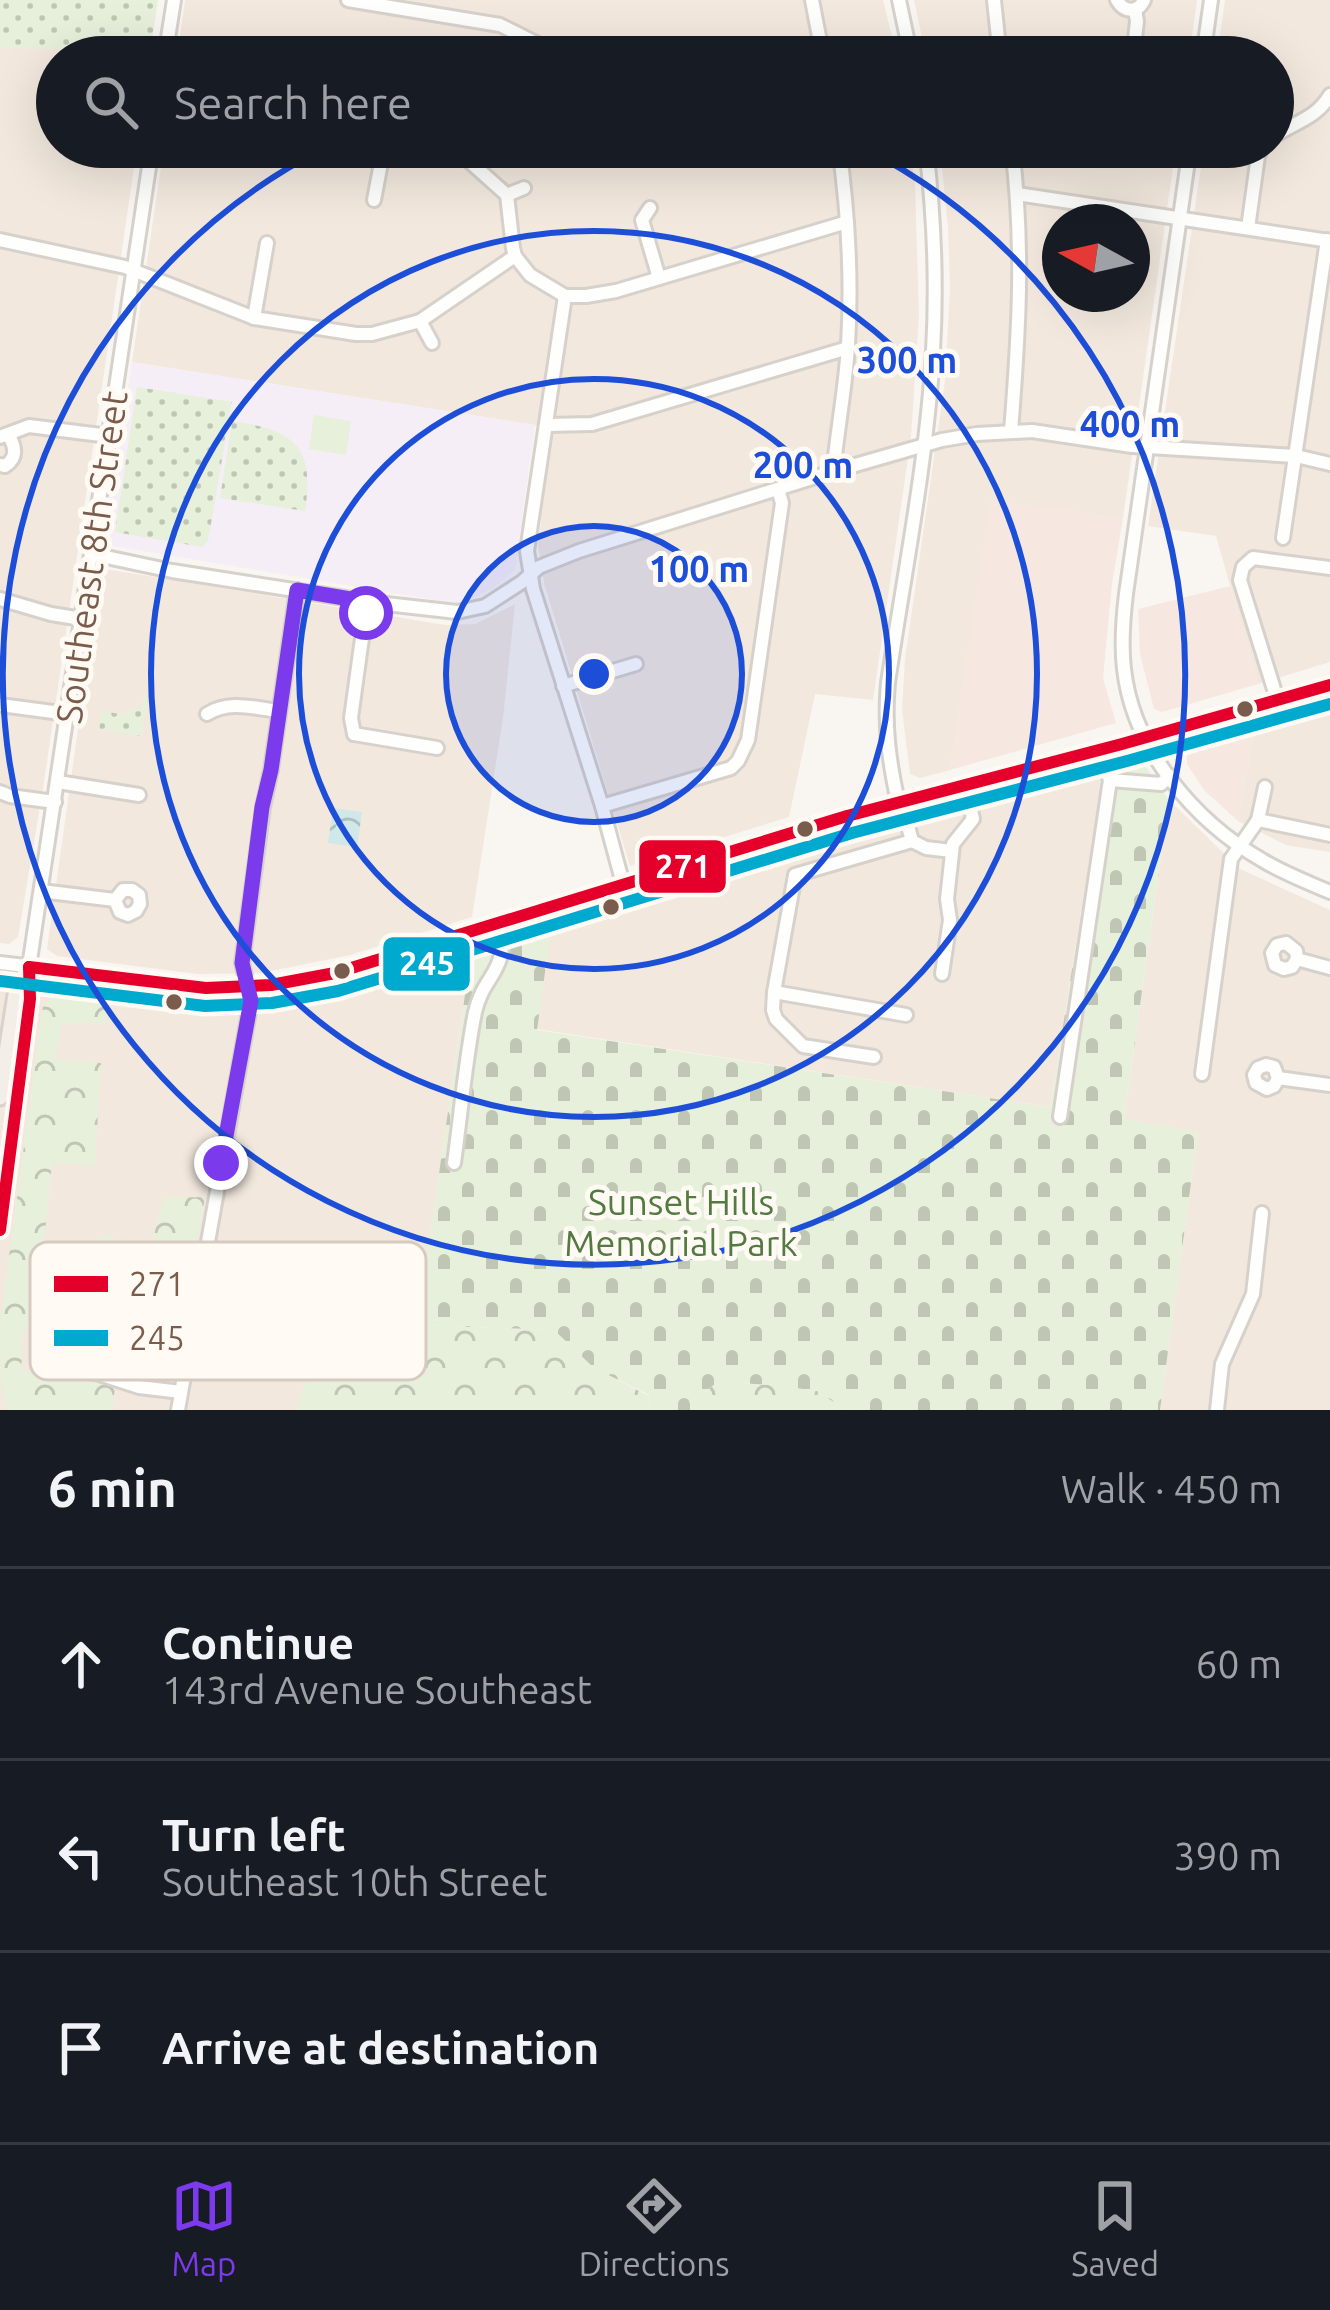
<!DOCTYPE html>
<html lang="en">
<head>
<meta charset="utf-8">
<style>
	:root { --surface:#171b24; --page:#20242c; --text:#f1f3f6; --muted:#9ea1a6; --line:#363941; --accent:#7c3aed }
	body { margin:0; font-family:Ubuntu,sans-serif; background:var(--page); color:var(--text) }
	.compass { position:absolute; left:1042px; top:204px; width:108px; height:108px; border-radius:50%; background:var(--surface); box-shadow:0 12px 48px #0002; rotate:278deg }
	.stop { position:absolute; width:36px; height:36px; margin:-27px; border:9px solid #7c3aed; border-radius:50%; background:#fff }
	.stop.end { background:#7c3aed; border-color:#fff; box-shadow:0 3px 12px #0008 }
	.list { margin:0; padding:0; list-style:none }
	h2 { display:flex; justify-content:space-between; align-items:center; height:156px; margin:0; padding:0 48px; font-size:51px }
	h2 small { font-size:39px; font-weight:400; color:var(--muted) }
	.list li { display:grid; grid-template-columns:78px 1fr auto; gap:36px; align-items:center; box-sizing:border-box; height:192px; padding:0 48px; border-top:3px solid var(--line) }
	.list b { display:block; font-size:45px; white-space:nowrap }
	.list p { margin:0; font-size:39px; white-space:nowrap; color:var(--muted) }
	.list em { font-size:39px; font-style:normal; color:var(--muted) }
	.icon { flex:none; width:66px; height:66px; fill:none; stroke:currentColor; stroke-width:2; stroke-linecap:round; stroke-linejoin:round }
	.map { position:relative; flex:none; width:1330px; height:1410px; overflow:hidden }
	.search { position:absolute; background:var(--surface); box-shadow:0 12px 48px #0002; left:36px; right:36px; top:36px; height:132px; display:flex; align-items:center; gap:30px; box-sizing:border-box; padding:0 42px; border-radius:66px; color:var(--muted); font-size:45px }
	.sheet { height:732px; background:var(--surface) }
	nav { display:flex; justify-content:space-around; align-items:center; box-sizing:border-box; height:168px; border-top:3px solid var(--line); background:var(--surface); font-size:33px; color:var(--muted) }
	nav a { display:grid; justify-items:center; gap:6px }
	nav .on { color:var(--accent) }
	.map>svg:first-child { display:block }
</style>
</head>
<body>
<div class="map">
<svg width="1330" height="1410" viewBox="0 0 1330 1410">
	<defs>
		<pattern id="forest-crowns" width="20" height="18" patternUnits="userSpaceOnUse" patternTransform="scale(3)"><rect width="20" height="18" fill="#e7f0db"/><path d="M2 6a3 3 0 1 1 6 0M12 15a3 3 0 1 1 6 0" fill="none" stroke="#c0c6b4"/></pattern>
		<pattern id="cemetery-stones" width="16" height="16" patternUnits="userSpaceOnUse" patternTransform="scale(3)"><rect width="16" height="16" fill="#e7f0db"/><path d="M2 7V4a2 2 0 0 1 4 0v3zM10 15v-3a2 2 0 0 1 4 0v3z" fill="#c0c6b4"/></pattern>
		<pattern id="park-dots" width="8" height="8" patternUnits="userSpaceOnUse" patternTransform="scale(3)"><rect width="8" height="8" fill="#e7f0db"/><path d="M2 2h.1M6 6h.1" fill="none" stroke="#c0c6b4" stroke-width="1.8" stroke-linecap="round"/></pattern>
		<pattern id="water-waves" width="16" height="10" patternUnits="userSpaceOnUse" patternTransform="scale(3)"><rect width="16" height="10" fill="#d0e8ea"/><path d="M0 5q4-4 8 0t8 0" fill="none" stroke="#aebfc0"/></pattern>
	</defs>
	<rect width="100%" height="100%" fill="#f9f5f0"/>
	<!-- residential -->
	<g fill="#f2e8de" fill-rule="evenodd">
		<polygon points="185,0 883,0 897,57 177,57"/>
		<polygon points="914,0 1197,0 1189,57 926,57"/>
		<polygon points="1225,0 1330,0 1330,662 1258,684 1216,536 1148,526 1204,147 1273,147 1273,57 1217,57"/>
		<polygon points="16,45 150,53 149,57 57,57 57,147 137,147 43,789 18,937 9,944 0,943 0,47"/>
		<polygon points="164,147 910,147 915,185 919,315 911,437 873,700 815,694 789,817 630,866 544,583 538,545 551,432 535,425 132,362"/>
		<path d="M940,147H1176L1123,518L991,501L950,770L920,778L910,774L902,709L905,659L945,381L950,287L948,227ZM1060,222H1132V294H1060Z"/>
		<polygon points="106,569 445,625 475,624 515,604 503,718 472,917 350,955 261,973 198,974 57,956 47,949 100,573"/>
		<polygon points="1330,702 1330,852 1286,845 1238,821 1255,726"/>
		<polygon points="1097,771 1101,788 1050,1107 536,1029 552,922"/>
		<polygon points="1169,800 1240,869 1330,910 1330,1410 1160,1410 1198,1132 1124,1120"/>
		<polygon points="472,946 405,1410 0,1410 0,984 207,1012 275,1006"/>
	</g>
	<!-- commercial -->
	<g fill="#f6e8e1">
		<polygon points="990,500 1123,518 1112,584 1103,678 1116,723 950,770"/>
		<polygon points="1230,586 1258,684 1162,712 1154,709 1140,654 1138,609"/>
		<polygon points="1255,726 1238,821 1204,790 1187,764 1187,753 1193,743"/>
	</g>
	<!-- education -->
	<polygon fill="#f6eef6" points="132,362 535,425 515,570 492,589 474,598 453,603 113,546 106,541"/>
	<!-- grass -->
	<polygon fill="#e7f0db" points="314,415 351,421 346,455 309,449"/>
	<!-- forest -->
	<g fill="url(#forest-crowns)">
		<polygon points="54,995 105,1003 107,1023 62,1023 55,1060 101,1063 95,1165 52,1163 40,1284 48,1296 63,1259 106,1235 128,1243 106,1283 140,1286 164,1198 205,1197 179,1340 76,1326 24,1327 21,1370 78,1377 115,1387 112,1410 8,1410 1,1382 0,1323 43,1006"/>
		<polygon points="417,1325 554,1330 594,1368 649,1396 650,1410 296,1410 310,1366 338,1374 366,1343"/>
		<polygon points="718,1382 775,1385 817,1391 846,1410 709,1410 688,1404"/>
	</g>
	<!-- cemetery -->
	<polygon fill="url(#cemetery-stones)" points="1142,761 1169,800 1124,1119 1198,1132 1160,1410 846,1410 817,1391 775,1385 718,1382 689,1403 709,1410 650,1410 649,1395 594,1368 554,1330 417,1325 472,946 552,922 537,1030 1050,1107 1101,788 1097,771"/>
	<!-- park -->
	<g fill="url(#park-dots)">
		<polygon points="0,0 158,0 150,53 0,47"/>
		<polygon points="137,387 232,402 208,541 202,547 115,532"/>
		<path d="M232,421C294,430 315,445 305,511L220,498Z"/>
		<polygon points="143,697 148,697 142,736 99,730 102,711 126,715 128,708 140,710"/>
	</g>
	<!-- water -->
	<polygon fill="url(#water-waves)" points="333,808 362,812 357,847 328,843"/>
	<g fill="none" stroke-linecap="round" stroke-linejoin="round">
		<!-- minor casing -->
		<g stroke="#d7d1cb" stroke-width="18">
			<g id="minor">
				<polyline points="348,0 500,25 564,57"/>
				<polyline points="812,0 823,57"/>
				<polyline points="899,0 911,57"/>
				<polyline points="994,0 1000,57"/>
				<path d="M1117,0C1124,13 1138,13 1144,0"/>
				<polyline points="999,48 1063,52 1096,57"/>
				<polyline points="165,57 174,0"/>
				<polyline points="1133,57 1137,21 1135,10"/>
				<polyline points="1203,57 1211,0"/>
				<path d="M1273,137C1294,122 1316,119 1330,95"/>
				<polyline points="444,147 469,161 507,195 513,248 515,256 530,275 565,296 586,296 616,291 847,222"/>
				<path d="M1190,147L1126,594C1123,619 1121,644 1124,669C1133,749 1194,821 1262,860C1283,873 1307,882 1330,892"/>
				<polyline points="1017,194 1330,241"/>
				<polyline points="507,195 524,188"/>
				<polyline points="374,200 384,147"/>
				<polyline points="650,208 642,220 659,278"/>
				<polyline points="1248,228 1258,156 1262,147"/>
				<polyline points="0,240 125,267 254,318 356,334 372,334 420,321 515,256"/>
				<polyline points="565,296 527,551 533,589 602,806 623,884"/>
				<polyline points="254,318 267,243"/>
				<polyline points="420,321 432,343"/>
				<polyline points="547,425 592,424 848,348"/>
				<path d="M1011,431C1019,331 1024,247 1012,147"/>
				<polyline points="0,437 29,426 109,436"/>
				<path d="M0,465L5,466C17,458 16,448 9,436"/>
				<path d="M838,470L835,457C839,420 846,382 848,345C852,279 848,212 839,147"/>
				<polyline points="1283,538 1327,240"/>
				<polyline points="92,554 172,571 377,603 457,612 485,606 522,582 539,567 579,551 838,470 942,440 977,434 1032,431 1132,446 1296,456 1330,464"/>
				<polyline points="0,599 51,614 82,619"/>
				<polyline points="563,686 636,664"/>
				<polyline points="1277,699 1240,580 1243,567 1253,558 1330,568"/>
				<polyline points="0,705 68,714"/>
				<path d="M207,714C229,700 254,708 279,711"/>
				<polyline points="354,734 351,718 367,602"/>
				<polyline points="354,734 437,748"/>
				<polyline points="1100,750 1110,780 1161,784 1170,776"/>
				<polyline points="58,782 139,795"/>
				<polyline points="1265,787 1258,820 1330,835"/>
				<polyline points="0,792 10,796 55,802"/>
				<path d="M898,802C889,761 884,725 888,683C904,573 927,462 933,351C937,283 934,215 926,147"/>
				<polyline points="602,806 731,768 738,761 748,740 782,503 778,489"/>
				<polyline points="912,841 926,848 952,851"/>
				<polyline points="41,891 115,900 120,912 128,915 136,911 140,904 139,895 132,890 123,890 115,900"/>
				<polyline points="1297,959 1292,967 1284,969 1275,965 1272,953 1277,945 1286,943 1296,951 1297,959 1330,968"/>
				<polyline points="0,963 206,988 271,985 335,973 847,816 1122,744 1330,685"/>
				<polyline points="29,967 152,147"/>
				<polyline points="942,974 950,920 947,899 953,844 973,819 965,784"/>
				<polyline points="774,992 906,1015"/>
				<polyline points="874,1057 803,1046 776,1019 773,1010 774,992 795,875 912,841 901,801"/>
				<polyline points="1202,1074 1231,859 1258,820"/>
				<polyline points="1278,1078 1274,1086 1267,1089 1256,1083 1254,1075 1258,1068 1266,1065 1274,1067 1278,1078 1330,1085"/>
				<polyline points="1060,1117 1110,780"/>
				<path d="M454,1163C461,1113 465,1062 475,1012C484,973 508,974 501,924"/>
				<polyline points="69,1369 96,1373 139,1387 181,1392"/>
				<polyline points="178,1410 251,1001 242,963 263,807 271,770 297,590"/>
				<polyline points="1217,1410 1222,1364 1253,1294 1262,1213"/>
			</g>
		</g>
		<!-- major casing -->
		<g stroke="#dad1cc" stroke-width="21">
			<g id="major">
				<polyline points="0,1097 16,995 25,975"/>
				<polyline points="0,1230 30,999 29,967"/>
			</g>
		</g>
		<!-- minor -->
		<use href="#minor" stroke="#fefefd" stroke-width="12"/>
		<!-- major -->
		<use href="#major" stroke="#f3eee8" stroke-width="15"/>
		<!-- bus-1 casing -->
		<g stroke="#fffaf3" stroke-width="21">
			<g id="bus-1">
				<polyline points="29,967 206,988 271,985 335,973 847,816 1122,744 1330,685"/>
				<polyline points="0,1230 30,999 29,967"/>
			</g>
		</g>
		<!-- bus-2 casing -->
		<g stroke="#fffaf3" stroke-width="21">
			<polyline id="bus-2" points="0,981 205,1006 272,1003 338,991 852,833 1127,761 1330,704"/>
		</g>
		<!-- bus-1 -->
		<use href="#bus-1" stroke="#e4002b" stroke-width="12"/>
		<!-- bus-2 -->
		<use href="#bus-2" stroke="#00a9ce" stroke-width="12"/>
	</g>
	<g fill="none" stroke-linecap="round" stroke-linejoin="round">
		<!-- route -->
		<polyline stroke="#7c3aed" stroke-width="15" points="221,1163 251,1001 242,963 262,807 271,770 297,590 368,602 366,613"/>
	</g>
	<!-- distance rings -->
	<circle cx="594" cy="674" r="148" fill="#1d4ed8" fill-opacity=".12"/>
	<g fill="none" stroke="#1d4ed8" stroke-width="6">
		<circle cx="594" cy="674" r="148"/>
		<circle cx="594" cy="674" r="295"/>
		<circle cx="594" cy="674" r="443"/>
		<path d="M862 147A591 591 0 1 1 326 147"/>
	</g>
	<!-- markers -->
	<g fill="#7a5c4d" stroke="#fffaf3" stroke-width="4.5">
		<circle cx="1245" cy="709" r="10"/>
		<circle cx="805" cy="829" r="10"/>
		<circle cx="611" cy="907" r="10"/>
		<circle cx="342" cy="971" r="10"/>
		<circle cx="174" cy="1002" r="10"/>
	</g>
	<g text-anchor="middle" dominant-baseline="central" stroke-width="10" stroke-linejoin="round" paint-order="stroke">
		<!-- street labels -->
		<g font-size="36" fill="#7a5c4d" stroke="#fffaf3">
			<text transform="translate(91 557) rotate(-82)">Southeast 8th Street</text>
		</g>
		<!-- park labels -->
		<g font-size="36" fill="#537a41" stroke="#fffaf3">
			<text x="681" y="1201">Sunset Hills<tspan x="681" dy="41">Memorial Park</tspan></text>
		</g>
	</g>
	<!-- legend -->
	<rect x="30" y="1242" width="396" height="138" rx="18" fill="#fffaf3" stroke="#d7cbc1" stroke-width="3"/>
	<rect x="54" y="1276" width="54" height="16" fill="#e4002b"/>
	<rect x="54" y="1330" width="54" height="16" fill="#00a9ce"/>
	<g font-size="33" fill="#7a5c4d">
		<text x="129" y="1296">271</text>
		<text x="129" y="1350">245</text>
	</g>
	<circle cx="594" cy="674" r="18" fill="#1d4ed8" stroke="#fffaf3" stroke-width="6"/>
	<g font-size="36" text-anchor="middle" font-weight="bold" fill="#1d4ed8" stroke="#fffaf3" stroke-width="10" stroke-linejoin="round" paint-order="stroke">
		<text x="907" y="373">300 m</text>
		<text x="1130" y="437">400 m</text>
		<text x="803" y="478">200 m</text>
		<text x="699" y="582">100 m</text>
	</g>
	<g stroke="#fffaf3" stroke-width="4.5">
		<rect x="637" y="838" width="91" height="57" rx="12" fill="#e4002b"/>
		<rect x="381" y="935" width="91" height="58" rx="12" fill="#00a9ce"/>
	</g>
	<g font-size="33" text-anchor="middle" font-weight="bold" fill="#fff">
		<text x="683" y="878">271</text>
		<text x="427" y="975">245</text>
	</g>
</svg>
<svg class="compass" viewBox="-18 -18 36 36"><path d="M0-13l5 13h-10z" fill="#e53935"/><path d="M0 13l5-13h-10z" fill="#9ea1a6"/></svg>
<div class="stop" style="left:366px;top:613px"></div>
<div class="stop end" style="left:221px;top:1163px"></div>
<div class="search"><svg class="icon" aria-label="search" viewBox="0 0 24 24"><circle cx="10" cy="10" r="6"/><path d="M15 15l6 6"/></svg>Search here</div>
</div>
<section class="sheet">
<h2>6 min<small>Walk · 450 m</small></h2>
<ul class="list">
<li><svg class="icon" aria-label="ahead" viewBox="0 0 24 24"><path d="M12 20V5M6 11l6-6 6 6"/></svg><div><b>Continue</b><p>143rd Avenue Southeast</p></div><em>60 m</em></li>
<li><svg class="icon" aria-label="left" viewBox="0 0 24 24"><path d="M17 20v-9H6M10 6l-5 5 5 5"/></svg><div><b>Turn left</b><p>Southeast 10th Street</p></div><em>390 m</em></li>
<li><svg class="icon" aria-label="arrive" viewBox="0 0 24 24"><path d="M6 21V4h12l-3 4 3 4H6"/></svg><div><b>Arrive at destination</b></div></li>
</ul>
</section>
<nav>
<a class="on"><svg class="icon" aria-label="map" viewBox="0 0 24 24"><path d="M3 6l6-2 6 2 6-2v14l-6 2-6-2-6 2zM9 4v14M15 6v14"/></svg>Map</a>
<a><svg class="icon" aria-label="directions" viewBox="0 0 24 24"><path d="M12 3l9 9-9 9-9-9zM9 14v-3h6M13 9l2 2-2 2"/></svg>Directions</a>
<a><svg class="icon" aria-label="saved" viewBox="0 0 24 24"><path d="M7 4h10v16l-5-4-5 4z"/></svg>Saved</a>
</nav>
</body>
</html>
